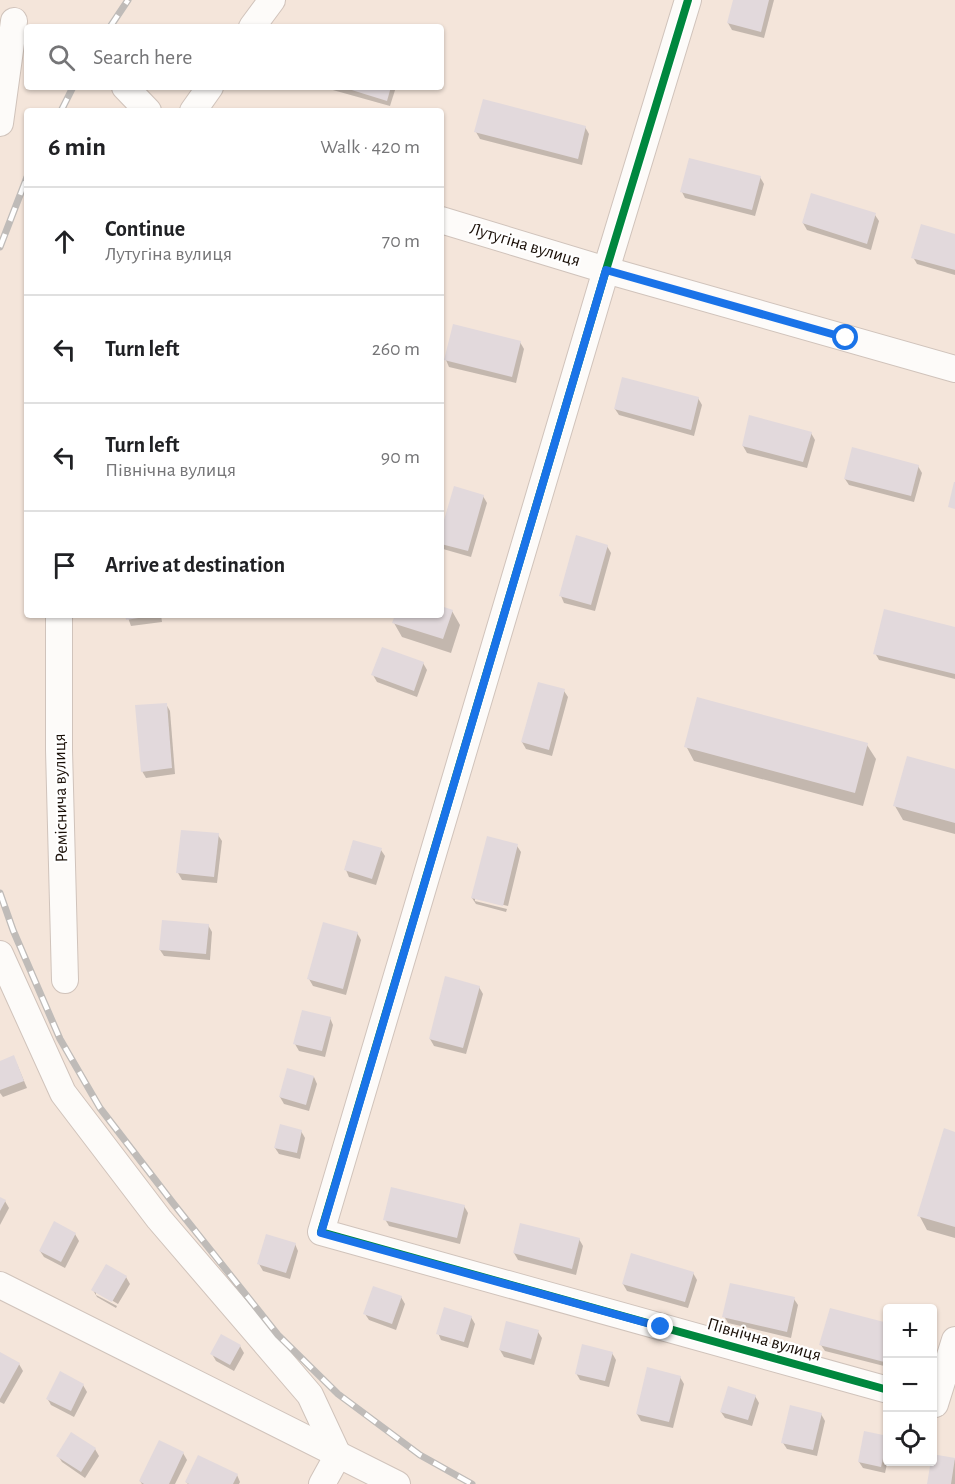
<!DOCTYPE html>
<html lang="en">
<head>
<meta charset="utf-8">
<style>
	:root { --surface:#fff; --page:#f6f6f6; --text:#202124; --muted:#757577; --line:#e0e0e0 }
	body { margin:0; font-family:"Alegreya Sans",sans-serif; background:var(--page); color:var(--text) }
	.controls { position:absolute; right:18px; bottom:18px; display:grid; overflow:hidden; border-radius:6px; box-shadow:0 2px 4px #0004 }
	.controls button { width:54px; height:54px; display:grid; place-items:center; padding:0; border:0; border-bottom:2px solid var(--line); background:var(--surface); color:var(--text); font:30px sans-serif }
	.stop { position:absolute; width:18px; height:18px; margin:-14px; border:4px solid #1a73e8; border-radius:50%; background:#fff }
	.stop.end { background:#1a73e8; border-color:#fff; box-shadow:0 2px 6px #0008 }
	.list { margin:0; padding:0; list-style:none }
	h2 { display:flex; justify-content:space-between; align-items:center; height:78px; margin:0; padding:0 24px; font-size:26px }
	h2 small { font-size:20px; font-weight:400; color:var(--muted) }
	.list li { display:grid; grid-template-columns:39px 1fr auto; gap:18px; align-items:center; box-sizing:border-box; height:108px; padding:0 24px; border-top:2px solid var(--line) }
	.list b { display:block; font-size:22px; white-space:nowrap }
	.list p { margin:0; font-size:20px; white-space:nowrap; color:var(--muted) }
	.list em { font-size:20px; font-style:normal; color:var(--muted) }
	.icon { flex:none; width:33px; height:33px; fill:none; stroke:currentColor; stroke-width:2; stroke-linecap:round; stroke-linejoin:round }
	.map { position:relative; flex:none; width:955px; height:1484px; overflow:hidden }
	.search { position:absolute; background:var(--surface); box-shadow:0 2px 4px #0004; left:24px; top:24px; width:420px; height:66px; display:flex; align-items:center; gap:15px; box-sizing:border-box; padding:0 21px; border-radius:6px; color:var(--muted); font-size:22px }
	.panel { position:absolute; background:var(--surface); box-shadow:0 2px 4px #0004; left:24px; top:108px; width:420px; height:510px; border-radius:6px }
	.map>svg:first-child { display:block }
</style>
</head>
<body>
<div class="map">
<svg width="955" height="1484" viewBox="0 0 955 1484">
	<rect width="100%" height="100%" fill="#f4e5da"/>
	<!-- shadow -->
	<g fill="#0003">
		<polygon points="734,0 774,0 764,38 732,30 728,23"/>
		<polygon points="322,87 396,87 390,106"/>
		<polygon points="585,127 589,134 582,165 480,139 476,132"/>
		<polygon points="760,177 764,184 755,216 685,198 682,192"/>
		<polygon points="875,215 879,221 871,250 807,230 803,223"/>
		<polygon points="955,236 955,275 917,264 913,257"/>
		<polygon points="520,342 524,349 516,383 449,367 446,360"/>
		<polygon points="698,398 702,405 694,436 619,415 615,409"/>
		<polygon points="811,433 815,440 807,468 747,453 743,446"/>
		<polygon points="918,466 922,473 914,502 849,485 845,479"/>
		<polygon points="483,496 487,503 471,557 443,549 441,535"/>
		<polygon points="607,546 611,553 595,611 564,603 561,596"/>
		<polygon points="441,607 452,611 460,625 451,653 402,637 394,623 396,615 441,615"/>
		<polygon points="127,615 161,615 162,622 131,626"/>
		<polygon points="955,629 955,679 879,660 875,653"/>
		<polygon points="423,663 427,670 417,697 377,682 373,675"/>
		<polygon points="564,691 568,697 552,756 526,749 522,742"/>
		<polygon points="166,704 170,711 175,774 146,778 142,771"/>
		<polygon points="867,745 876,759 863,806 694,761 686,746"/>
		<polygon points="955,771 955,834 903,820 895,806"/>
		<polygon points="218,835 222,841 217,883 182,880 178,873"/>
		<polygon points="517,846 521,852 508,906 475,898 475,901 507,909 506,912 476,904 472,898"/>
		<polygon points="381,850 385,856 376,885 349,877 346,870"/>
		<polygon points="208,925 212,932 210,960 164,956 160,950"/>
		<polygon points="357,933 361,940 346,995 313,986 309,979"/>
		<polygon points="479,987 483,994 466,1054 434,1046 430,1039"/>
		<polygon points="330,1018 333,1025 325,1057 299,1051 295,1044"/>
		<polygon points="0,1062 17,1064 27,1088 3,1097 0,1093"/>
		<polygon points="314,1077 317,1084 309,1111 284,1104 280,1097"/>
		<polygon points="301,1131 305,1138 300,1159 279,1154 275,1148"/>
		<polygon points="955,1133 955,1238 927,1230 919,1215"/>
		<polygon points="0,1198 5,1201 9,1208 0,1225"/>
		<polygon points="464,1206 468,1213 460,1244 389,1226 385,1219"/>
		<polygon points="75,1234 79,1241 65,1268 44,1257 40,1251"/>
		<polygon points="579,1239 583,1246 576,1275 518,1260 514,1253"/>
		<polygon points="295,1244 298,1251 290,1279 263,1271 259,1264"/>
		<polygon points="693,1273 697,1280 688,1308 627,1291 623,1284"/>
		<polygon points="126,1277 130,1284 118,1304 96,1291 96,1295 117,1306 116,1308 97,1297 93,1290"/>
		<polygon points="401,1297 405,1304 396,1330 369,1320 365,1314"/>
		<polygon points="794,1299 798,1305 791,1338 728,1323 724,1316"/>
		<polygon points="471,1317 475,1324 468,1348 441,1340 438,1333"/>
		<polygon points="888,1325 888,1367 825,1351 821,1345"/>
		<polygon points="538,1332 542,1338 534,1365 504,1357 500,1350"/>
		<polygon points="240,1346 244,1353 234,1371 216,1361 212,1354"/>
		<polygon points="612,1353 616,1360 609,1387 580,1380 576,1373"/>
		<polygon points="0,1354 19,1364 23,1371 4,1404 0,1402"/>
		<polygon points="680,1377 684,1384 673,1428 641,1421 637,1414"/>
		<polygon points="83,1385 87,1392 74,1417 51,1405 47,1398"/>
		<polygon points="755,1396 759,1403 752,1426 725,1418 721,1412"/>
		<polygon points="821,1414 825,1421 817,1456 787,1449 783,1443"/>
		<polygon points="888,1438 888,1460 885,1473 863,1468 859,1462"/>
		<polygon points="95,1449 99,1456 85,1478 62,1462 58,1456"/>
		<polygon points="183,1453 187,1460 175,1484 142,1484 140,1481"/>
		<polygon points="955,1459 955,1484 929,1484"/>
		<polygon points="237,1475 240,1482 239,1484 188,1484 186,1482"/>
	</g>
	<!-- building -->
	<g fill="#e2d9dc">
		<polygon points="733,0 769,0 761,32 727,23"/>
		<polygon points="342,87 391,87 387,101"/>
		<polygon points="483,99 586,126 578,159 474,132"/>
		<polygon points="689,158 761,176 752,210 680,192"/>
		<polygon points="811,193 876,213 867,244 802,223"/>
		<polygon points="921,224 955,234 955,270 911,258"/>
		<polygon points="453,324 521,341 512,377 444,360"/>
		<polygon points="622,377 699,397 691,430 614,409"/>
		<polygon points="749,415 812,432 803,462 742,446"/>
		<polygon points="852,447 919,465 911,496 844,479"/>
		<polygon points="954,482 955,482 955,509 948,507"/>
		<polygon points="454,486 484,495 468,551 441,544 441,530"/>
		<polygon points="576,535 608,545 591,605 559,596"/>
		<polygon points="441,606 453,610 443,639 392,623 395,615 441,615"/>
		<polygon points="884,609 955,627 955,674 873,654"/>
		<polygon points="125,615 151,615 151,616 126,620"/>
		<polygon points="382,647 424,662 414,691 371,675"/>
		<polygon points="538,682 565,689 549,750 521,742"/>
		<polygon points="697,697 868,743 855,793 684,747"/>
		<polygon points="167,703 172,768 141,772 135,705"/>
		<polygon points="907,756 955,769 955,823 893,806"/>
		<polygon points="181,830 219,833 214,877 176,873"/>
		<polygon points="487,836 518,844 503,906 471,898"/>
		<polygon points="353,840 382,848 372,879 344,870"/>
		<polygon points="162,920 209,924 206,954 159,950"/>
		<polygon points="323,922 358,932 343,989 307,979"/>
		<polygon points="445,976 480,986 463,1048 429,1039"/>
		<polygon points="302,1010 331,1017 322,1051 293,1044"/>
		<polygon points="14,1055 24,1081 0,1090 0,1061"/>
		<polygon points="287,1068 314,1076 306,1105 279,1097"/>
		<polygon points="280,1124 302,1130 297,1153 274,1148"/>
		<polygon points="944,1128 955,1132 955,1227 917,1216"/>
		<polygon points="391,1187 465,1205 457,1238 383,1220"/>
		<polygon points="0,1197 6,1200 0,1211"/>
		<polygon points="54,1221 76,1233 61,1262 39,1251"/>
		<polygon points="520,1223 580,1238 572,1269 513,1253"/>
		<polygon points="266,1234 296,1243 286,1273 257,1264"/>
		<polygon points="631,1253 694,1272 685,1302 622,1284"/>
		<polygon points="106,1264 127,1276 112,1302 91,1290"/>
		<polygon points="730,1283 795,1297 787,1332 722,1317"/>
		<polygon points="373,1286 402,1296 392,1324 363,1314"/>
		<polygon points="444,1307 472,1316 464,1342 436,1334"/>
		<polygon points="830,1308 888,1323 888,1363 819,1345"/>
		<polygon points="506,1321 539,1330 531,1359 499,1350"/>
		<polygon points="221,1334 241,1345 230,1365 210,1354"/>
		<polygon points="582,1344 613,1352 605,1381 575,1374"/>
		<polygon points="0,1352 20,1363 0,1399"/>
		<polygon points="647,1367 681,1376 669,1422 636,1414"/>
		<polygon points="60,1371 84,1384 71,1411 46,1399"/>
		<polygon points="728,1386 756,1395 748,1420 720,1412"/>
		<polygon points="790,1405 822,1413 813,1450 781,1443"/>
		<polygon points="864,1431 888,1436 881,1467 858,1462"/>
		<polygon points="71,1432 96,1448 81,1472 56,1456"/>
		<polygon points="159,1440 184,1452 169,1484 144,1484 139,1481"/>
		<polygon points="932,1454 955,1458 951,1484 927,1484"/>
		<polygon points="198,1455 238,1474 233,1484 189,1484 185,1482"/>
	</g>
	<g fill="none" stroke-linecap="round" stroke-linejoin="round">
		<!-- minor casing -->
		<g stroke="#d0c3bb" stroke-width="28">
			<g id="minor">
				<polyline points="688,0 606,270 321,1232 888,1390"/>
				<polyline points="252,27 272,0"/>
				<polyline points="125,87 148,111"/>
				<polyline points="193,111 210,87"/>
				<polyline points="0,123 14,21"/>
				<polyline points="441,220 606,270 955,369"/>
				<polyline points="59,615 59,750 65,980"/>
				<polyline points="0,954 63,1093 159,1219 310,1395 338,1455 322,1484"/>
				<polyline points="0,1285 397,1484"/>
				<polyline points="935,1404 955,1340"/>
			</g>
		</g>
		<!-- minor -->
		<use href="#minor" stroke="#fdfbf9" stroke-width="26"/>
		<!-- rail casing -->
		<g stroke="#bfbbb8" stroke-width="7">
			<g id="rail">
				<polyline points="110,27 128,0"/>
				<polyline points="61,111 73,87"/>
				<polyline points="0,247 27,177"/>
				<polyline points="0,893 13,930 60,1039 100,1108 173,1203 278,1335 338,1394 420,1455 472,1484"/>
			</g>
		</g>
		<!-- rail -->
		<use href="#rail" stroke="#fff" stroke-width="4.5" stroke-dasharray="14" stroke-linecap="butt"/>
		<!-- cycleway casing -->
		<g stroke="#fff" stroke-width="11">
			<polyline id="cycleway" points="688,0 606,270 321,1232 888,1390"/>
		</g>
		<!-- cycleway -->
		<use href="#cycleway" stroke="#00873e" stroke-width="8"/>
	</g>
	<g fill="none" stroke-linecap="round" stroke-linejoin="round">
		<!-- route -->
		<polyline stroke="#1a73e8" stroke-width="8" points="661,1327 321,1233 606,270 846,338"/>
	</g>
	<g text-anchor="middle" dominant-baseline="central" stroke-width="4.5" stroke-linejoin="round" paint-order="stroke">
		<!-- street labels -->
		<g font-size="18" fill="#1a0f07" stroke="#fff">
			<text transform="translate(525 245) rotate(17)">Лутугіна вулиця</text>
			<text transform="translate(61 798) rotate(-91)">Реміснича вулиця</text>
			<text transform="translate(764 1340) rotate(16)">Північна вулиця</text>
		</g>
	</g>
</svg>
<div class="controls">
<button>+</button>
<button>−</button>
<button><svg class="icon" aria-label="locate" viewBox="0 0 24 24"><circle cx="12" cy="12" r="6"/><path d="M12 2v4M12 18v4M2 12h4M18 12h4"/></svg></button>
</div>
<div class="stop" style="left:846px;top:338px"></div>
<div class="stop end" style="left:661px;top:1327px"></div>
<div class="search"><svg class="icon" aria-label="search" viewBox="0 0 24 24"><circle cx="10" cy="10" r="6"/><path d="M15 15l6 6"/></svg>Search here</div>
<section class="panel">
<h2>6 min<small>Walk · 420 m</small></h2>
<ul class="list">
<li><svg class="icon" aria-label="ahead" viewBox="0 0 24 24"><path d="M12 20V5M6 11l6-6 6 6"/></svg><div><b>Continue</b><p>Лутугіна вулиця</p></div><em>70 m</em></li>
<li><svg class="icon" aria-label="left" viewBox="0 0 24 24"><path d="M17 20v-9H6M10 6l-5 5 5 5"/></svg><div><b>Turn left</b></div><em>260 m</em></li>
<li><svg class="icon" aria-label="left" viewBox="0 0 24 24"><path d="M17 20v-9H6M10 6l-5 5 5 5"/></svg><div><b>Turn left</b><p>Північна вулиця</p></div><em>90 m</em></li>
<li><svg class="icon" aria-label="arrive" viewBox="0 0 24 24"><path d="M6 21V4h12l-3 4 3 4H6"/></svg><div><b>Arrive at destination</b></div></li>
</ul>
</section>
</div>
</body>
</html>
